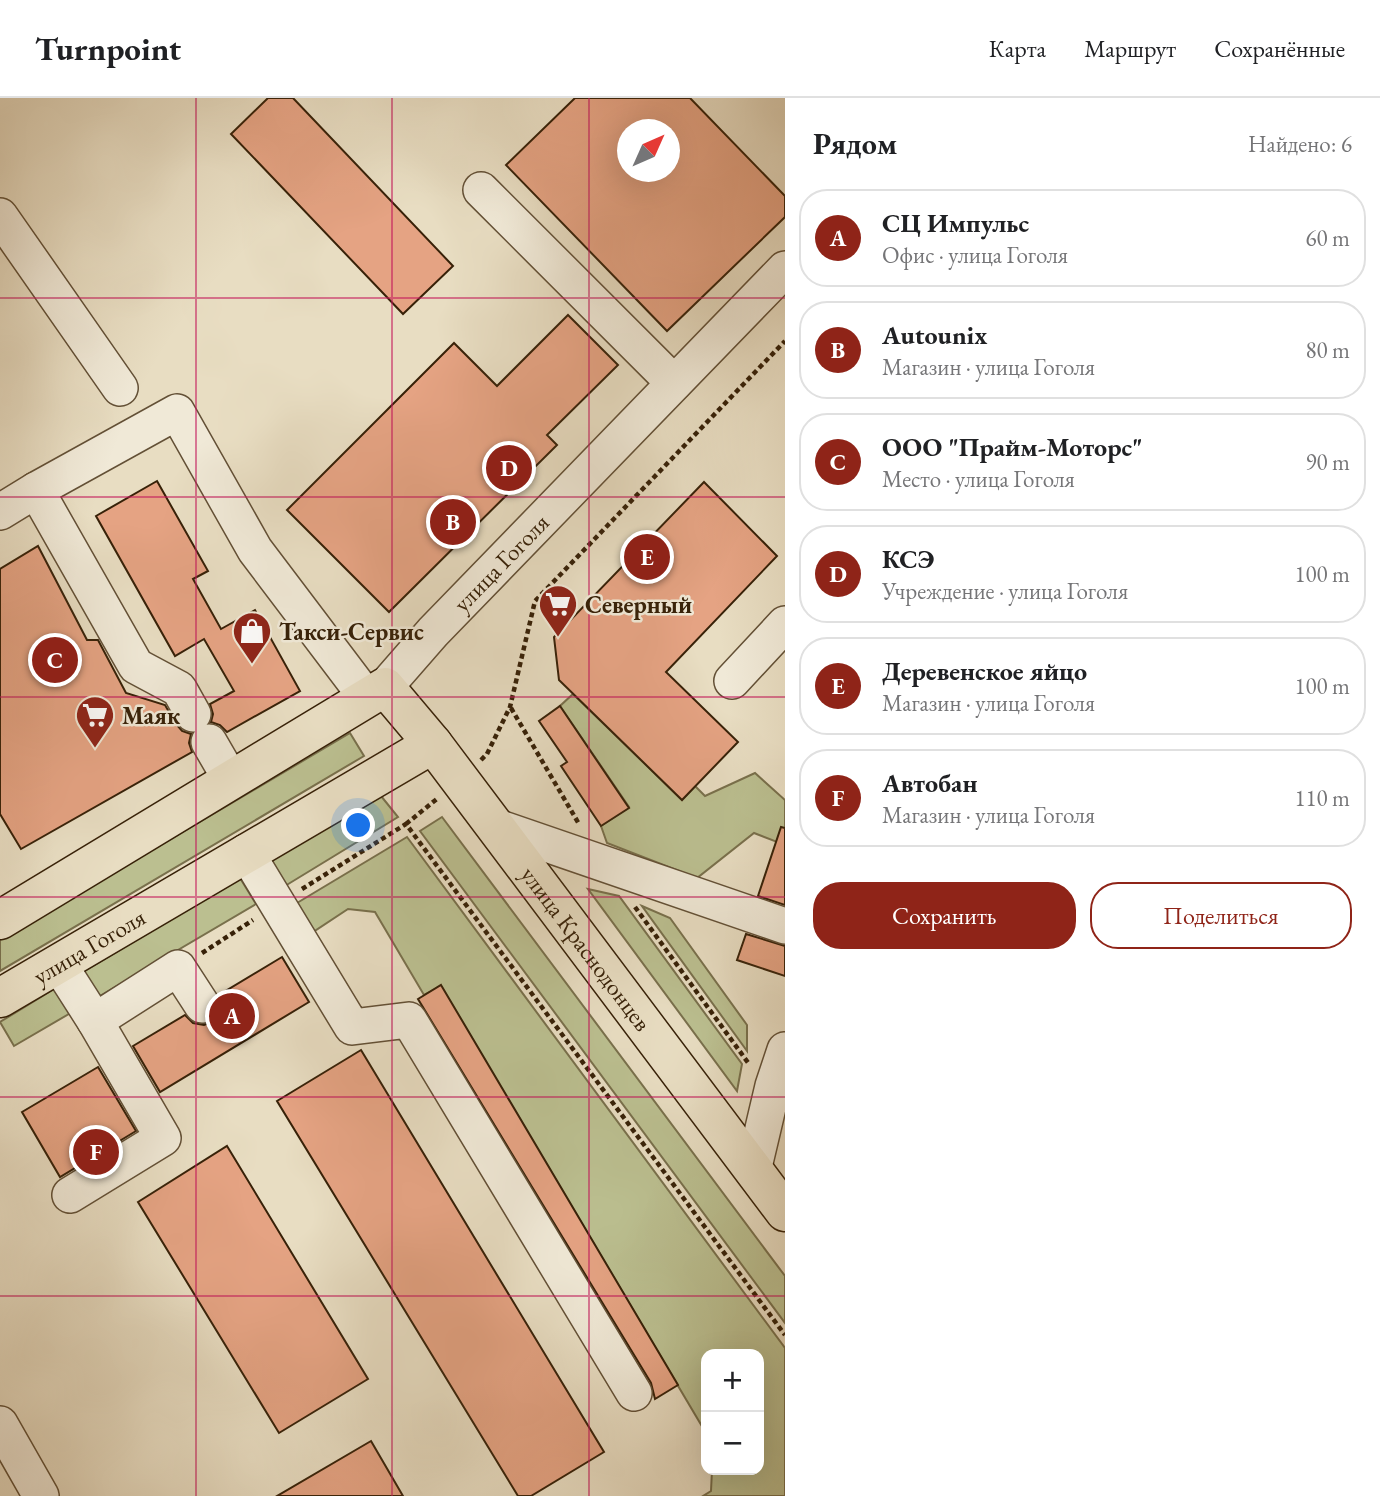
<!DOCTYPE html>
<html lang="ru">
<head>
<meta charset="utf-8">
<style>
	:root { --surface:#fff; --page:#f2f2f2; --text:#202124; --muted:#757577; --line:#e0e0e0; --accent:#8f2418 }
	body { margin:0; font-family:"EB Garamond",serif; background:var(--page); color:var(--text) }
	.controls { position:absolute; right:21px; bottom:21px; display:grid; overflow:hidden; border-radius:14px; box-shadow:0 7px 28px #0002 }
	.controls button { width:63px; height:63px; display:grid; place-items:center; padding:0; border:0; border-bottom:2px solid var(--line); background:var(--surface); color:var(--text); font:35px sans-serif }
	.compass { position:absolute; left:617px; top:21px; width:63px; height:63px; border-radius:50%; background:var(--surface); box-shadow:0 7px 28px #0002; rotate:45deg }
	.you { position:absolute; left:359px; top:728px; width:24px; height:24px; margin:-18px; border:5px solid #fff; border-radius:50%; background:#1a73e8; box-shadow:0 0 0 10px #1a73e833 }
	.badge { display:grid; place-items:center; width:46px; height:46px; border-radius:50%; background:var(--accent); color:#fff; font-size:23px; font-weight:700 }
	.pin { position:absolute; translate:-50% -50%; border:4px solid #fff; box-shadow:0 2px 7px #0006 }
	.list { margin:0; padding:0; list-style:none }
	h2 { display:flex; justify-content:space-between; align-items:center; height:91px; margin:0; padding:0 28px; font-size:30px }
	h2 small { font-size:23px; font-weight:400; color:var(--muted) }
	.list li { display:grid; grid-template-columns:46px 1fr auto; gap:21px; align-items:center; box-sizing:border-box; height:98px; margin:0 14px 14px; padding:0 14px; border:2px solid var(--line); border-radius:28px }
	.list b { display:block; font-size:26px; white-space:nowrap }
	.list p { margin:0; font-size:23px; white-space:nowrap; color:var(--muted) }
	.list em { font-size:23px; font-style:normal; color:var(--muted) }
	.actions { display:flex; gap:14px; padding:21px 28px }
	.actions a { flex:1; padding:16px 0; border:2px solid var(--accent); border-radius:28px; text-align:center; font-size:24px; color:var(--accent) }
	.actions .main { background:var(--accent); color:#fff }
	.map { position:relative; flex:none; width:785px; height:1398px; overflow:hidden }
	header { display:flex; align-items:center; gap:42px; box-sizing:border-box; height:98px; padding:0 35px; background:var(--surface); border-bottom:2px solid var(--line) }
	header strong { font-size:33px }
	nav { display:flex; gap:38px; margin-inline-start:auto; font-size:24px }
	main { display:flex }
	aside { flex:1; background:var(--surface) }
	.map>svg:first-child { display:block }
</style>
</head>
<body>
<header>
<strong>Turnpoint</strong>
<nav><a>Карта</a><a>Маршрут</a><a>Сохранённые</a></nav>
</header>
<main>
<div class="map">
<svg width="785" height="1398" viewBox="0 0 785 1398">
	<rect width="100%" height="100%" fill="#e8ddc2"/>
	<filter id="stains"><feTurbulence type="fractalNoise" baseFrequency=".00286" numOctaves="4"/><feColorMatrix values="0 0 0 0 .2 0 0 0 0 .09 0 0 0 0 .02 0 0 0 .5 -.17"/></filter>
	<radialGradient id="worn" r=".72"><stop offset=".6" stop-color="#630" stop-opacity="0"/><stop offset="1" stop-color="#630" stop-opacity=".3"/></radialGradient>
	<!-- green -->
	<g fill="#bbbf90" stroke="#79704c" stroke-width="2">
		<polygon points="573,596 682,702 695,688 705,698 755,675 785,702 785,747 754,735 697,780 607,745 601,728 629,709 560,608"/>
		<polygon points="350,635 364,658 0,873 0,842"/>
		<polygon points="377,693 398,719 285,788 267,760"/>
		<polygon points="442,719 785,1178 785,1225 420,733"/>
		<polygon points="407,739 785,1250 785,1398 703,1398 711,1393 712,1372 759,1372 759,1256 706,1256 706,1335 441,888 424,897 375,814 348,811 310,836 292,808"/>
		<polygon points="240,780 256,806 93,902 78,877"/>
		<polygon points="588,791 619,798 742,966 737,993"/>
		<polygon points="642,808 670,820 747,927 747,953"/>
		<polygon points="59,888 74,913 14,948 0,924"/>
	</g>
	<!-- building -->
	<g fill="#e5a383" stroke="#372108" stroke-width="2" fill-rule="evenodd">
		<polygon points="268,0 293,0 453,168 403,216 231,36"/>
		<path d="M575,0H690L785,98V119L667,233L506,67ZM627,32H669V74H627Z"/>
		<polygon points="568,217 618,267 547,337 557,347 389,514 287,412 454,245 497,288"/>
		<polygon points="157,383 208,473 193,481 221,531 255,512 300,593 227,634 220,627 211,624 213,616 210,606 234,593 204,541 175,558 96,418"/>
		<polygon points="704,384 777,458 666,574 738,644 682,702 559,582 554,539"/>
		<polygon points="38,448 87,542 98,542 126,595 165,607 176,626 182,633 191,636 189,645 192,654 21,751 0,716 0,471"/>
		<polygon points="560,608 629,710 601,728 561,668 567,664 539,623"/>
		<polygon points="781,729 785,730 785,807 758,798"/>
		<polygon points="746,836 785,848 785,878 737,862"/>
		<polygon points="282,859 309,904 160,994 133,948 185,917 193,925 204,927 212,924 220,915 222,905 219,897"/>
		<polygon points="441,887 678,1287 655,1301 651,1285 418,901"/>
		<polygon points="361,952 604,1354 531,1398 518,1398 277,1003"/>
		<polygon points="98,969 136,1033 60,1079 22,1014"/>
		<polygon points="227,1048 368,1281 279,1335 138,1104"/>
		<polygon points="371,1343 403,1398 277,1398"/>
	</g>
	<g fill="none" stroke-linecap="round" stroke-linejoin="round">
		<!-- minor casing -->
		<g stroke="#635036" stroke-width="38">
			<g id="minor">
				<polyline points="481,92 674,285"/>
				<polyline points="0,118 120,290"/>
				<polyline points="36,392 177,314 255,452 367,600"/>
				<polyline points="0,414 36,392 136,568 179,591 193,616"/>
				<polyline points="732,583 785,526"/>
				<path id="s1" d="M385,589L433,534L785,171"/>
				<polyline points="209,644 231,682"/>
				<polyline points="494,728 785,828"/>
				<polyline points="246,754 352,929 409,922 634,1295"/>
				<polyline points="58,865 95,923 163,1040 70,1097"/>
				<polyline points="95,923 178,870 202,907"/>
				<polyline points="753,1073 773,988 785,952"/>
				<polyline points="0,1326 41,1398"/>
			</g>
		</g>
		<!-- major casing -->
		<g stroke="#372108" stroke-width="41">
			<g id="major">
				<path id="s2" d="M0,822L385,589L433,646L785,1114"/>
				<path id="s3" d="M0,900L433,646"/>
			</g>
		</g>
		<!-- path -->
		<g stroke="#372108" stroke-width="4.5" stroke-dasharray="5 3.5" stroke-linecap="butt">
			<polyline points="511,610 579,726"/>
			<polyline points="481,662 487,656 510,609 535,503 785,243"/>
			<polyline points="406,726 438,700"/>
			<polyline points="302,791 406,726 785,1237"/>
			<polyline points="635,809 749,966"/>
			<polyline points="202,855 253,822"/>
		</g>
		<!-- minor -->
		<use href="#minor" stroke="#f0e9d7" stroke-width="35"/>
		<!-- major -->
		<use href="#major" stroke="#e8ddc2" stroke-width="38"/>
	</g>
	<!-- grid -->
	<path fill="none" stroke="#c2185b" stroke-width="2" stroke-opacity="0.55" d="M196,0V1398M392,0V1398M589,0V1398M0,200H785M0,399H785M0,599H785M0,799H785M0,999H785M0,1198H785"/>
	<!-- icons -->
	<defs>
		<g id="supermarket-pin" transform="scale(2.0125)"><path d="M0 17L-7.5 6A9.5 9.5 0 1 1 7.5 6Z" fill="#8f2418" stroke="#f0e9d7"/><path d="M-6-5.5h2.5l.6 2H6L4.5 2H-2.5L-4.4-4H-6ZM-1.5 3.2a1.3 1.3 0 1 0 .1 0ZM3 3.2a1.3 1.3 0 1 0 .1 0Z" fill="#fff"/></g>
		<g id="shop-pin" transform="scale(2.0125)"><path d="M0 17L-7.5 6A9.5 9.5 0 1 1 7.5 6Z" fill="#8f2418" stroke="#f0e9d7"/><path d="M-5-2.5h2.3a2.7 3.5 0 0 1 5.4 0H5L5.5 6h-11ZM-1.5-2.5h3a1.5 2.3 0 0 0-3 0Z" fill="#fff"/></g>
	</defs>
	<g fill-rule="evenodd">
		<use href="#supermarket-pin" x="558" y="506"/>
		<use href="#shop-pin" x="252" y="533"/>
		<use href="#supermarket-pin" x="95" y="617"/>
	</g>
	<g text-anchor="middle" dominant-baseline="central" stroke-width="5" stroke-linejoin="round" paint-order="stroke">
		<!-- street labels -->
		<g font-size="24" fill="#372108" stroke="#f0e9d7">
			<text stroke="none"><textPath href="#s1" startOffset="170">улица Гоголя</textPath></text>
			<text stroke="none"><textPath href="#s3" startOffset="103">улица Гоголя</textPath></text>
			<text stroke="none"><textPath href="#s2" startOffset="780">улица Краснодонцев</textPath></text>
		</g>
		<!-- poi labels -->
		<g font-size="24" font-weight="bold" fill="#372108" stroke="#f0e9d7" text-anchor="start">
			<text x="585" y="506">Северный</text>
			<text x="279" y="533">Такси-Сервис</text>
			<text x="122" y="617">Маяк</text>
		</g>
	</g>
	<rect width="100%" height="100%" filter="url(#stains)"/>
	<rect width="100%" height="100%" fill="url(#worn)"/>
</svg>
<div class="controls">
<button>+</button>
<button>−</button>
</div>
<svg class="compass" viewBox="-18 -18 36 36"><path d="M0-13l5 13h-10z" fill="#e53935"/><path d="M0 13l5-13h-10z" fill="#757577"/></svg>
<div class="you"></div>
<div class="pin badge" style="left:232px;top:918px">A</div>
<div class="pin badge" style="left:453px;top:424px">B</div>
<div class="pin badge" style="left:55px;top:562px">C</div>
<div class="pin badge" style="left:509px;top:370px">D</div>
<div class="pin badge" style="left:647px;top:459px">E</div>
<div class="pin badge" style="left:96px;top:1054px">F</div>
</div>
<aside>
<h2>Рядом<small>Найдено: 6</small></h2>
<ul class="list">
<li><span class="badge">A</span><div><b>СЦ Импульс</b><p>Офис · улица Гоголя</p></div><em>60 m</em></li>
<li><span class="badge">B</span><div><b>Autounix</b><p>Магазин · улица Гоголя</p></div><em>80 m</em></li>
<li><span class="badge">C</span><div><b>ООО &quot;Прайм-Моторс&quot;</b><p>Место · улица Гоголя</p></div><em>90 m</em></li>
<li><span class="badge">D</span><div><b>КСЭ</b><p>Учреждение · улица Гоголя</p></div><em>100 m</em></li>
<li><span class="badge">E</span><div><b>Деревенское яйцо</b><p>Магазин · улица Гоголя</p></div><em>100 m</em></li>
<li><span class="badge">F</span><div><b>Автобан</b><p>Магазин · улица Гоголя</p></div><em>110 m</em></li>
</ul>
<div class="actions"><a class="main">Сохранить</a><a>Поделиться</a></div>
</aside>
</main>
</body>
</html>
